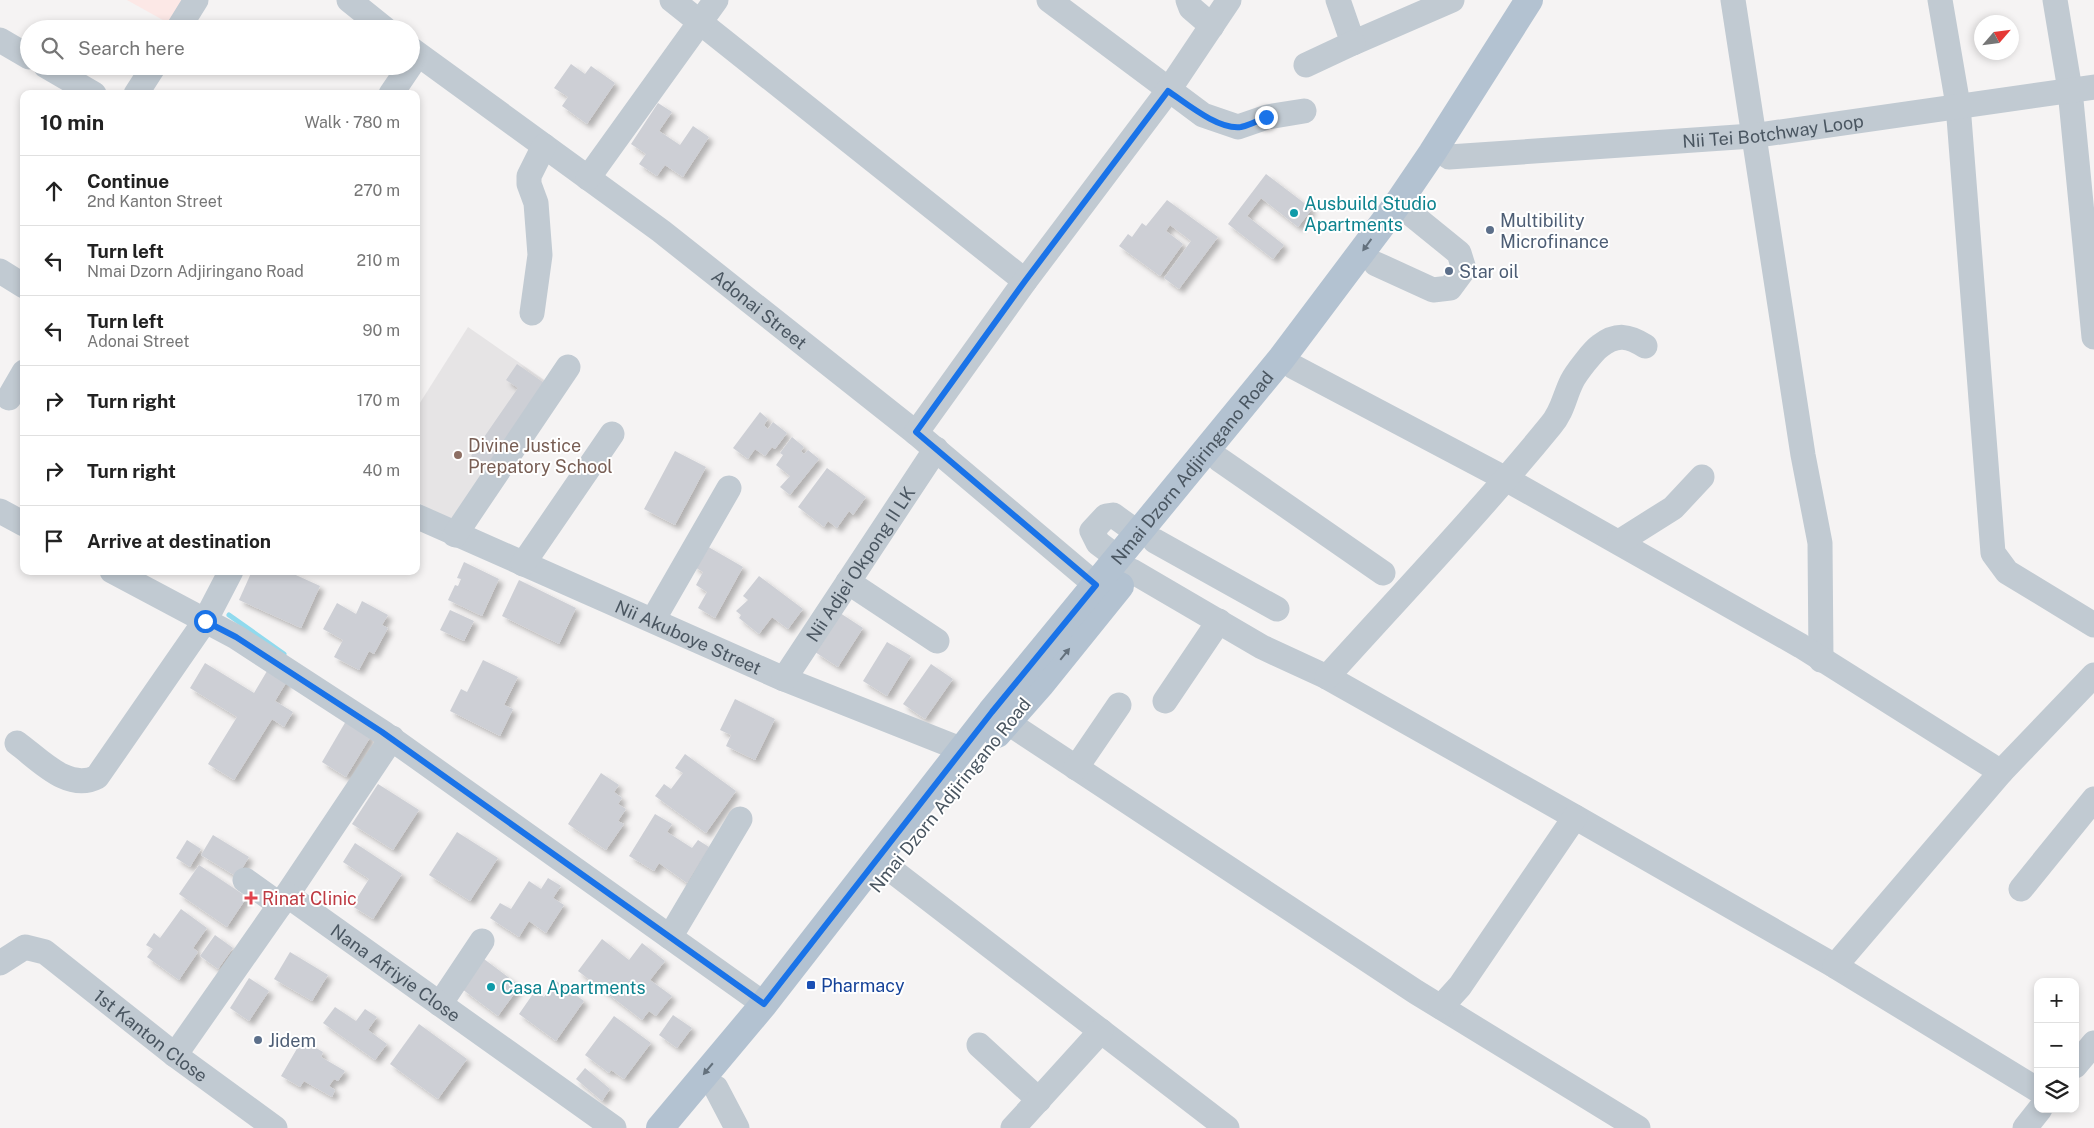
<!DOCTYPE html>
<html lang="en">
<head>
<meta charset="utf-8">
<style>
	:root { --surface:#fff; --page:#f2f2f2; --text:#222; --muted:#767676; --line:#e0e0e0 }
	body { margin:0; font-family:"Public Sans",sans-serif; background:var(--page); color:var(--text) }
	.controls { position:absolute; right:15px; bottom:15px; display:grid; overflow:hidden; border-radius:10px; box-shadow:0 2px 8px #0003 }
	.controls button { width:45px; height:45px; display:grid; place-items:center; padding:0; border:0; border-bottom:1px solid var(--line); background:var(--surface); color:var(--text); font:25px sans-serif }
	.compass { position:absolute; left:1974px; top:15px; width:45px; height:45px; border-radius:50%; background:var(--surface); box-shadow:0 2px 8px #0003; rotate:62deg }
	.stop { position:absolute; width:15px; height:15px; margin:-11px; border:4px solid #1a73e8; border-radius:50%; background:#fff }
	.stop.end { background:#1a73e8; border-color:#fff; box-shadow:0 1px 5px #0008 }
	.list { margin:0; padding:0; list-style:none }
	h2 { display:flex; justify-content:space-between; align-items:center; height:65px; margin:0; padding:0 20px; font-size:21px }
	h2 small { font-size:16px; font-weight:400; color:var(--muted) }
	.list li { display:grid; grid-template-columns:32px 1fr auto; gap:15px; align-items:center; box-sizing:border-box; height:70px; padding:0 20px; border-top:1px solid var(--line) }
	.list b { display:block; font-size:19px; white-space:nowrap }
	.list p { margin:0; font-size:16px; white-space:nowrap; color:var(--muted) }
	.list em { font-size:16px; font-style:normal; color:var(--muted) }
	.icon { flex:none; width:28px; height:28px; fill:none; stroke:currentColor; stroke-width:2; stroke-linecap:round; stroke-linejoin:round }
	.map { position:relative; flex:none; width:2094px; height:1128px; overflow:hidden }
	.search { position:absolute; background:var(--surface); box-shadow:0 2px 8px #0003; left:20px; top:20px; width:400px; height:55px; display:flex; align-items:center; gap:12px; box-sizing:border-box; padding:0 18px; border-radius:28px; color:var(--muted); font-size:19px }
	.panel { position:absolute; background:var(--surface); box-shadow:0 2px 8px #0003; left:20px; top:90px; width:400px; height:485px; border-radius:10px }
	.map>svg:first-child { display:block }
</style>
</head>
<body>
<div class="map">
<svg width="2094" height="1128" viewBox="0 0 2094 1128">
	<defs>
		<filter id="shadow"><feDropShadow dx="4.5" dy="4.5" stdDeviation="2.5" flood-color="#0004"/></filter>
	</defs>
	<rect width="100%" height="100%" fill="#f5f3f3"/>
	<!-- education -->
	<polygon fill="#e6e4e5" points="468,327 550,384 452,523 416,501 416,409"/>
	<!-- medical -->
	<polygon fill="#fce8e6" points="127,0 183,0 170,24"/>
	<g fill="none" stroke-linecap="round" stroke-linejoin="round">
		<!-- stream -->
		<polyline stroke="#90daee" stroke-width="5" points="229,615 284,654"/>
	</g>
	<!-- building -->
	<g fill="#cdcfd5" filter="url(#shadow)">
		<polygon points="571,64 585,74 591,66 615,83 587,124 562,106 568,97 554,88"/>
		<polygon points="658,103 672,112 659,131 680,145 693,126 709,137 683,177 665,165 657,176 639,164 646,154 631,144"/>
		<polygon points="1266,174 1312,209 1298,227 1261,198 1247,216 1284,245 1273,259 1228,224"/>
		<polygon points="1167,200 1218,237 1179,289 1164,278 1191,241 1170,225 1166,231 1183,244 1160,276 1119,246 1128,234 1132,237 1142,223 1146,226"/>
		<polygon points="517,364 547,385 490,469 471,456 518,388 506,380"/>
		<polygon points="760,412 768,419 764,425 768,429 773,422 787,433 775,449 772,447 765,456 755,449 748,459 733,448"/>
		<polygon points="792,437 804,447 801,451 804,454 808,450 819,459 790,495 780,487 790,476 776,465 783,455 780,453"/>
		<polygon points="675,451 706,467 675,525 644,509"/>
		<polygon points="827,468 866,497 853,515 849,511 837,528 828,521 824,527 798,507"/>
		<polygon points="705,545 743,567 715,618 698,608 707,592 696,585 703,572 693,566"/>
		<polygon points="464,562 499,579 482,616 448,600 455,585 458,586 461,579 457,578"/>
		<polygon points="252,571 287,571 320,586 301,628 239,600"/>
		<polygon points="759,576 803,609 788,629 772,617 759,634 739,618 741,615 736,611 748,600 743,596"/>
		<polygon points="519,580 576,608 559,644 502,616"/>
		<polygon points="362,601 388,615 382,625 388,628 374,654 369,651 359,670 334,657 343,640 323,629 337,603 356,614"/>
		<polygon points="450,610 474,621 464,641 440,630"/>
		<polygon points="840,613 863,628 838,667 815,652"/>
		<polygon points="887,642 911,656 887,696 863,681"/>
		<polygon points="483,660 518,677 504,705 513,709 500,736 450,711 461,689 467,692"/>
		<polygon points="205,663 254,693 270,666 289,678 275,701 293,712 284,727 272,719 234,780 208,764 237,717 190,688"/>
		<polygon points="931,664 953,679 925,719 903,704"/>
		<polygon points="735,699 775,719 755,760 726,746 731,735 720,730"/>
		<polygon points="346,721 371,736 346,777 322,762"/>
		<polygon points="685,754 736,791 706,833 655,796 664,784 671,789 683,773 675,768"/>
		<polygon points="601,773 619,785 614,792 622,798 618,804 626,809 618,821 624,824 606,850 568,824"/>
		<polygon points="378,784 419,810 393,850 352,824"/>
		<polygon points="655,814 672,824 667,832 692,848 698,840 709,847 687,883 659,863 654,871 629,856"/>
		<polygon points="457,832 498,858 470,901 429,875"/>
		<polygon points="213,835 249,857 237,877 201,855"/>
		<polygon points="187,840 201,849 190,867 176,858"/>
		<polygon points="355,843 402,874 373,919 352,906 369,879 343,862"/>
		<polygon points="199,865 247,897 227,927 179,894"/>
		<polygon points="548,878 561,886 553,898 564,905 546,933 529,921 519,937 490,918 500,903 511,909 529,881 541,889"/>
		<polygon points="181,909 207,928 193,948 198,952 179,980 147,957 153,949 146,945 154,933 160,938"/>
		<polygon points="215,935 233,948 218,969 200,956"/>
		<polygon points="602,939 629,960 642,943 665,961 650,980 672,996 656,1016 649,1011 642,1020 578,971"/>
		<polygon points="290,952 328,975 312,1001 274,979"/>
		<polygon points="484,959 520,986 498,1016 462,989"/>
		<polygon points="249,978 269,991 249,1021 230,1008"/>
		<polygon points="555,980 584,1001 556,1041 519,1014 535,991 544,997"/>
		<polygon points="335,1007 356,1021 365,1009 377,1017 368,1030 387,1044 375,1060 323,1023"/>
		<polygon points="673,1015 692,1028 677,1048 659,1035"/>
		<polygon points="614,1016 651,1043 624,1079 611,1070 609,1073 585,1055"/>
		<polygon points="419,1024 467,1059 438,1099 390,1064"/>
		<polygon points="302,1040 323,1052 321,1057 345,1071 338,1081 334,1079 329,1086 335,1090 332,1097 304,1081 300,1087 281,1076"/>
		<polygon points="585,1068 610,1089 602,1101 576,1079"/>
	</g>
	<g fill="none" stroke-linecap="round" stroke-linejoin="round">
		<!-- minor -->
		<g stroke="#c1cad2" stroke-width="25">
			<polyline points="349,0 385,29"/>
			<polyline points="672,0 1025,281"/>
			<polyline points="1049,0 1203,115 1238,127 1267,117 1304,111"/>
			<polyline points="1188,0 1191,8 1212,26"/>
			<polyline points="1338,0 1353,43 1452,0"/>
			<polyline points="1733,0 1803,455 1820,543 1821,660"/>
			<polyline points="1940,0 1958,105 1993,553 2007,572 2094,625"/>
			<polyline points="2055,0 2070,90 2094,337"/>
			<polyline points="178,29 196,0"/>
			<polyline points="0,40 29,57"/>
			<path id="s1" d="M411,49L661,231L916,433L1096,585"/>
			<polyline points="1306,65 1353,43"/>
			<polyline points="46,66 94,94"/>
			<polyline points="136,94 154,66"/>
			<polyline points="391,94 410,66"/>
			<path id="s2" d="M1449,157L1752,136L2094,87"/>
			<polyline points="588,178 716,0"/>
			<polyline points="1376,264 1433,290 1450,288 1464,269 1459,253 1411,214"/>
			<polyline points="0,271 24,286"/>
			<polyline points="532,313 540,255 536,203 529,184 529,176 544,146"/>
			<polyline points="1294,367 1506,479 1801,646 2001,772"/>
			<polyline points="9,398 24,372"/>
			<polyline points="916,433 1025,281 1168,91 1229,0"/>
			<polyline points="1220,460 1383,573"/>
			<polyline points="0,511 24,524"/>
			<path id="s3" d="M416,516L784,679L963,750"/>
			<polyline points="455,535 568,367"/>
			<polyline points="1155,541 1277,609"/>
			<polyline points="1619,542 1673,508 1702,477"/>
			<polyline points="1118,558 1098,543 1092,531 1106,516 1113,515 1138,533"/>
			<polyline points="523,564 612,434"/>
			<polyline points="112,571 236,637 382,732 764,1004"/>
			<polyline points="1132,571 1262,647 1327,677 1575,817 1835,966 2038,1090"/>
			<polyline points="848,582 937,641"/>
			<polyline points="653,620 729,488"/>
			<path d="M1327,677C1402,594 1480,512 1551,425C1563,411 1564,397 1572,381C1576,373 1593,351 1600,346C1617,333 1629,336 1645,346"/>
			<path id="s4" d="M784,679L936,449"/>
			<polyline points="1165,701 1219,621"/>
			<polyline points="1007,722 1416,992 1638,1128"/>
			<path d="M17,743C39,759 68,792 97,777L205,621L231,571"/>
			<polyline points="1076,768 1119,705"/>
			<polyline points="890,869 1227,1128"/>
			<polyline points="245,880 280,905"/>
			<polyline points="2021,889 2094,799"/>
			<polyline points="287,895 392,738"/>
			<polyline points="670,937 740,819"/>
			<path id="s5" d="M0,963L25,947L45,952L175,1055L275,1128"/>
			<polyline points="1835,966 2001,772 2094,675"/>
			<polyline points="440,1004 482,941"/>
			<polyline points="1441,1007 1460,986 1575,817"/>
			<polyline points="979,1045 1039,1100"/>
			<path id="s6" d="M175,1055L287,895L614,1128"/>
			<polyline points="2075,1066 2094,1043"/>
			<polyline points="716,1088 737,1128"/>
			<polyline points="1013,1128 1101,1031"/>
			<polyline points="2025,1128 2040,1109"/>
		</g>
		<!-- major -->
		<g stroke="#b3c2d1" stroke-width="28">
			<polyline points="997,734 1041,684 1120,586"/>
			<path id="s7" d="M660,1128L764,1004L991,712L1281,359L1396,206L1432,153L1529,0"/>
		</g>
	</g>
	<!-- one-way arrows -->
	<defs><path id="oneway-solid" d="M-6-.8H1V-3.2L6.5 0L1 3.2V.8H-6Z" transform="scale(1.25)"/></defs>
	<g fill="#64717d">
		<use href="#oneway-solid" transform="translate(1367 245) rotate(126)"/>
		<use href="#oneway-solid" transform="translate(1065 654) rotate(-51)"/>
		<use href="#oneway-solid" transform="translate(708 1069) rotate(130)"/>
	</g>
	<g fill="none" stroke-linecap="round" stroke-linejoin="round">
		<!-- route -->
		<path stroke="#1a73e8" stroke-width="6" d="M205,621L236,637L382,732L764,1004L992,712L1096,585L916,432L1025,281L1168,91C1186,103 1218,130 1241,127C1250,125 1258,121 1266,117"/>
	</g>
	<!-- markers -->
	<g fill="#0f9aa8" stroke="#fff" stroke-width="2">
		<circle cx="1294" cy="213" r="5"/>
		<circle cx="491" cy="987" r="5"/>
	</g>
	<g fill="#5c6f8a" stroke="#fff" stroke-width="2">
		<circle cx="1490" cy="230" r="5"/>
		<circle cx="1449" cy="271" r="5"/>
		<circle cx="258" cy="1040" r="5"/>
	</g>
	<circle fill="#8d6e63" stroke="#fff" stroke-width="2" cx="458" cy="455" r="5"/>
	<path fill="#e0444e" stroke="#fff" stroke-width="2" d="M248.5 890.5h5v5h5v5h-5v5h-5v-5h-5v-5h5z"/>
	<rect fill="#1a4fb4" stroke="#fff" stroke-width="2" x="806" y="980" width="10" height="10" rx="2.5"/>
	<g text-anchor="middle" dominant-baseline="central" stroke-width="4" stroke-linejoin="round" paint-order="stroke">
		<!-- street labels -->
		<g font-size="18" fill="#4a5661" stroke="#fff">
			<text stroke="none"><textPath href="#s2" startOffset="325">Nii Tei Botchway Loop</textPath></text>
			<text stroke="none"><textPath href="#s1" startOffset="435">Adonai Street</textPath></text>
			<text stroke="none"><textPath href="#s7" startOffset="848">Nmai Dzorn Adjiringano Road</textPath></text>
			<text stroke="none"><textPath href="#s4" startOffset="138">Nii Adjei Okpong II LK</textPath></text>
			<text stroke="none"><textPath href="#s3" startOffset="298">Nii Akuboye Street</textPath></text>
			<text transform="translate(950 795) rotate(-51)">Nmai Dzorn Adjiringano Road</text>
			<text stroke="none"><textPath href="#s6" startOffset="329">Nana Afriyie Close</textPath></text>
			<text stroke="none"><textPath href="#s5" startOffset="185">1st Kanton Close</textPath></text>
		</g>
		<!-- culture labels -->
		<g font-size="18" fill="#0d838f" stroke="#fff" text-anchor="start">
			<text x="1304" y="203">Ausbuild Studio<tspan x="1304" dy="21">Apartments</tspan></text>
			<text x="501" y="987">Casa Apartments</text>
		</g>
		<!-- service labels -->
		<g font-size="18" fill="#4e5e75" stroke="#fff" text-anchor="start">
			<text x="1500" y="220">Multibility<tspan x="1500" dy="21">Microfinance</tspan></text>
			<text x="1459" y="271">Star oil</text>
			<text x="268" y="1040">Jidem</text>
		</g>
		<!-- education labels -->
		<g font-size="18" fill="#785e54" stroke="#fff" text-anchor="start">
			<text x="468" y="445">Divine Justice<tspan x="468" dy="21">Prepatory School</tspan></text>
		</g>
		<!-- health labels -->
		<g font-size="18" fill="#be3a42" stroke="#fff" text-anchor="start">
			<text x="262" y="898">Rinat Clinic</text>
		</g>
		<!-- transit labels -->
		<g font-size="18" fill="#164399" stroke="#fff" text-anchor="start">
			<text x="821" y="985">Pharmacy</text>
		</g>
	</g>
</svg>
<div class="controls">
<button>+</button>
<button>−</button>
<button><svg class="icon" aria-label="layers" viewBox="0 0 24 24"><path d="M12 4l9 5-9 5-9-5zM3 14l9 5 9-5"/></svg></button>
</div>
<svg class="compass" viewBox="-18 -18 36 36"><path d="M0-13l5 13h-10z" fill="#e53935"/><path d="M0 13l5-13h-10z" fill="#767676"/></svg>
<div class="stop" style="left:205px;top:621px"></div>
<div class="stop end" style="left:1266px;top:117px"></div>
<div class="search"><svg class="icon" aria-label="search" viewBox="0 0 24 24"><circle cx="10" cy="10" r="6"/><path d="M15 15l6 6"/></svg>Search here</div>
<section class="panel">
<h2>10 min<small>Walk · 780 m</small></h2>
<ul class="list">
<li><svg class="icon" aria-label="ahead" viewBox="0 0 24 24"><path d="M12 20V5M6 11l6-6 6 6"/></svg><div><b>Continue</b><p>2nd Kanton Street</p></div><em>270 m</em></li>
<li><svg class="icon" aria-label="left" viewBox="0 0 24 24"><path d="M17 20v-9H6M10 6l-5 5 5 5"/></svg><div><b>Turn left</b><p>Nmai Dzorn Adjiringano Road</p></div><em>210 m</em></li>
<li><svg class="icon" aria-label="left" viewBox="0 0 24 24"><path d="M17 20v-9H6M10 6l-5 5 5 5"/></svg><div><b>Turn left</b><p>Adonai Street</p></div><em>90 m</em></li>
<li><svg class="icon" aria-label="right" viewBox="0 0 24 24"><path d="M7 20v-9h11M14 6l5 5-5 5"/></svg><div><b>Turn right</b></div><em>170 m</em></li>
<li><svg class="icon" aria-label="right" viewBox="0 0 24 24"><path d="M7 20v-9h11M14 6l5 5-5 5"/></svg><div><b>Turn right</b></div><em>40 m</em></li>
<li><svg class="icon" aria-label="arrive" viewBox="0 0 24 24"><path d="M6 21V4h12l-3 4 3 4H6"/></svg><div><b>Arrive at destination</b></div></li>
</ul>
</section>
</div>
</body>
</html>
